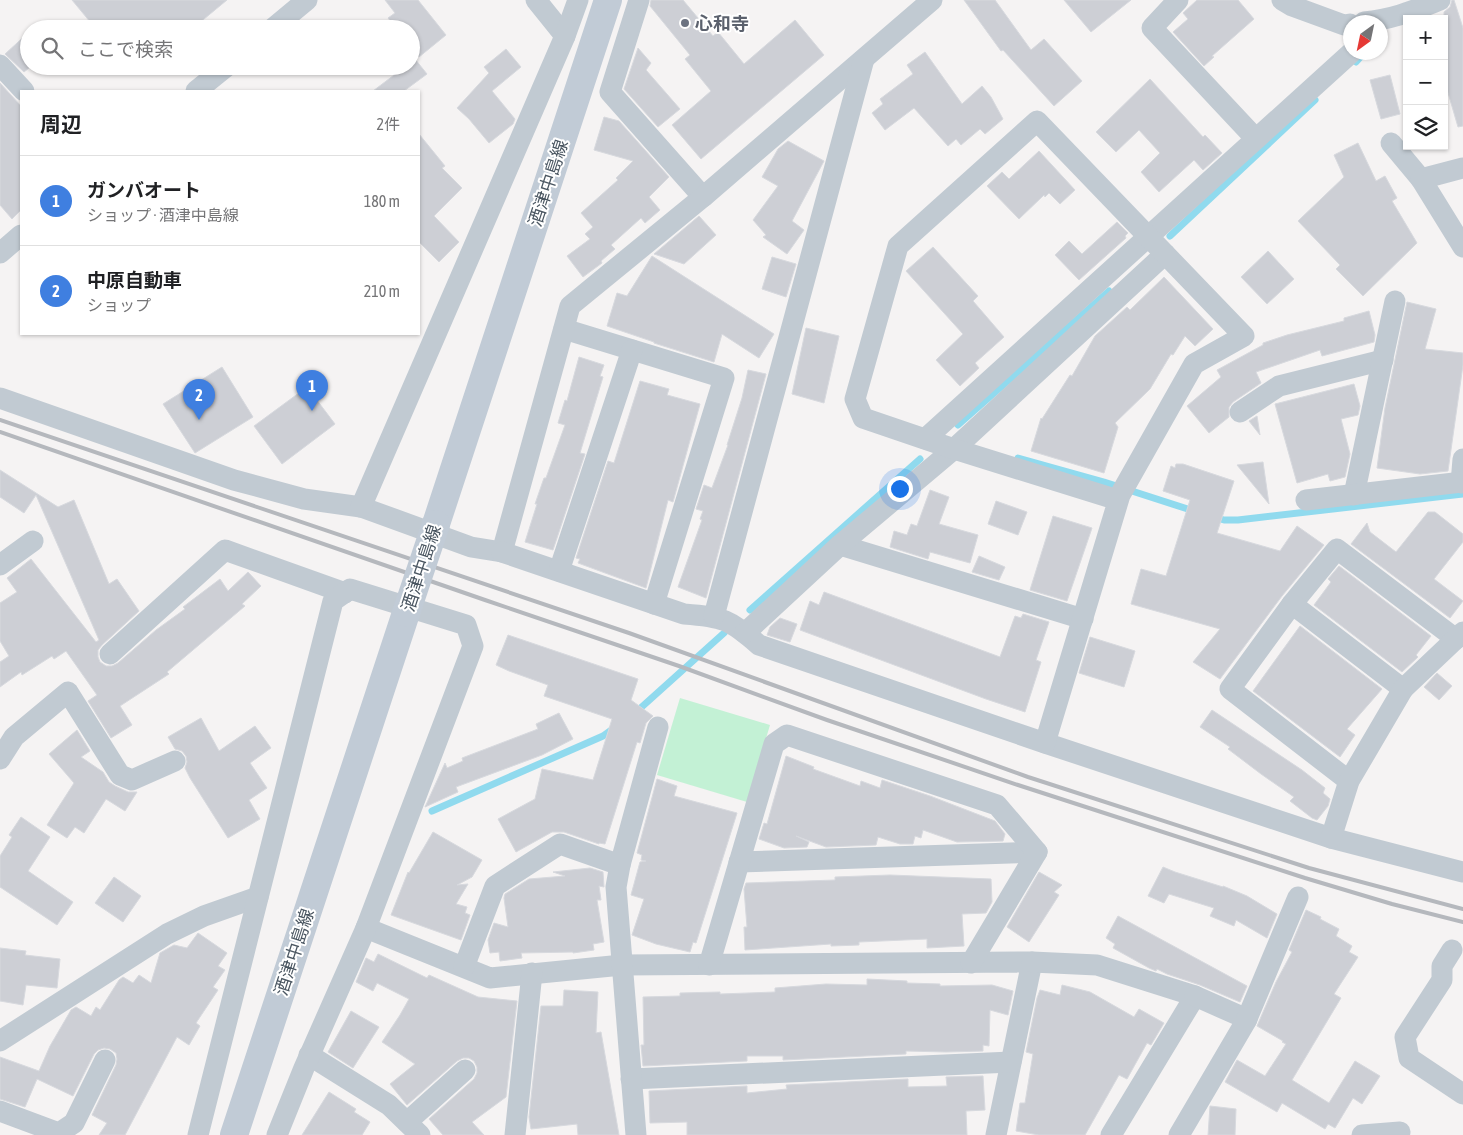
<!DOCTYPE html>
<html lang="ja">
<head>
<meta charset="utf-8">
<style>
	:root { --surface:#fff; --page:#f6f6f6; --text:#202124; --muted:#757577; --line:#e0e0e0; --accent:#0f766e }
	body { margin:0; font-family:"Asap Condensed","Noto Sans JP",sans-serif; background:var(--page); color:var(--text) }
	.controls { position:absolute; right:15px; top:15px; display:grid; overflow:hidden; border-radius:0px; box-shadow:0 1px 4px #0004 }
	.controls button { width:45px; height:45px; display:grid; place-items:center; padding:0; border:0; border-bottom:1px solid var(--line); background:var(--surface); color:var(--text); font:25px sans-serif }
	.compass { position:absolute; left:1343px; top:15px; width:45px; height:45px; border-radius:50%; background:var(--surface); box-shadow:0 1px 4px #0004; rotate:213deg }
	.you { position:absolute; left:899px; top:488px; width:18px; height:18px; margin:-12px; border:4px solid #fff; border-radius:50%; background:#1a73e8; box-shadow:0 0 0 8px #1a73e833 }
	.badge { display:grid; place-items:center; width:32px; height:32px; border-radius:50%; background:var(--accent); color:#fff; font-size:16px; font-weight:700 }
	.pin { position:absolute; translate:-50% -41px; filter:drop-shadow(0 1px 2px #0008) }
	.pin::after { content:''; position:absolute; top:26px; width:18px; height:15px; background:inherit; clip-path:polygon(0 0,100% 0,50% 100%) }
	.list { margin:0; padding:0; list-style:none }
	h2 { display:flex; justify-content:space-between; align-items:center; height:65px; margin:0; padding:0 20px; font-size:21px }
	h2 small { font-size:16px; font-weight:400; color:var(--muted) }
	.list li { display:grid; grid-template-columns:32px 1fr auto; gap:15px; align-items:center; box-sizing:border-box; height:90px; padding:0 20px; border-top:1px solid var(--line) }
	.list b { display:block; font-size:19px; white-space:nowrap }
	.list p { margin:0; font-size:16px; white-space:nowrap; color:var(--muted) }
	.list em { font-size:16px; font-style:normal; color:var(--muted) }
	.icon { flex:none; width:28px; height:28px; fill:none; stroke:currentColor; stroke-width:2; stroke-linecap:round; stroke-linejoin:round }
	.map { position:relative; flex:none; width:1463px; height:1135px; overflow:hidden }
	.search { position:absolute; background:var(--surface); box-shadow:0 1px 4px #0004; left:20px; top:20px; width:400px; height:55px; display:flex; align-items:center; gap:12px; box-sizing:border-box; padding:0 18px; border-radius:28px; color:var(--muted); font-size:19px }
	.panel { position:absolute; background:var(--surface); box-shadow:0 1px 4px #0004; left:20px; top:90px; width:400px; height:245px; border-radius:0px }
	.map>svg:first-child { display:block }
</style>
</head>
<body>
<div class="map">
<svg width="1463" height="1135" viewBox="0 0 1463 1135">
	<rect width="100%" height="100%" fill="#f5f3f3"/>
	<!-- green -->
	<polygon fill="#c3f1d5" points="680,698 770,725 747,802 657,775"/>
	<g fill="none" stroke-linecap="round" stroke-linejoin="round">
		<!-- stream -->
		<g stroke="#90daee" stroke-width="7">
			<polyline points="1356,62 1365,52"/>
			<polyline points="1170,236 1315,100"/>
			<polyline points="958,425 1109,291"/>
			<polyline points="1018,458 1104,482 1194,511"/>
			<polyline points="1214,517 1224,520 1238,520 1463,494"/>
			<polyline points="750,610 920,459"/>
			<polyline points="635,713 724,633"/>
			<polyline points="432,811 603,736 614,728"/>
		</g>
	</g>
	<!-- building -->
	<g fill="#cdcfd5" stroke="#d7d9de">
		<polygon points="72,0 227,0 192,29 96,29"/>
		<polygon points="385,0 418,0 446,35 419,57 411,47 411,29 397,29 388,18 395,13"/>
		<polygon points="651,0 683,0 713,36 718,32 744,64 795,20 824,55 701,159 672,125 711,91 685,59 690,55 650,6"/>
		<polygon points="964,0 995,0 1031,50 1044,39 1082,81 1054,106 1003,50 1001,51"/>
		<polygon points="1064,0 1131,0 1091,32"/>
		<polygon points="1197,0 1238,0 1254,19 1212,56 1214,57 1204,66 1173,32 1188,19 1183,13"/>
		<polygon points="1452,0 1454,0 1463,28 1463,126 1458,127 1444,79 1444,12 1450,7"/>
		<polygon points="29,32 29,68 24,72 5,54"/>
		<polygon points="638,48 651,63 646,70 680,109 658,127 624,89"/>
		<polygon points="506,49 521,67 492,91 515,119 513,124 489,143 469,119 457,108 489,73 484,67"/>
		<polygon points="925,52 962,104 982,86 991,97 1003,119 985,134 980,129 961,145 956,139 948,146 914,108 885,130 872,113 883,104 880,99 913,74 907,65"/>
		<polygon points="415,59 427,74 404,91 373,91 406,66 411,66 411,62"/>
		<polygon points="1390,75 1400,114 1381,119 1370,80"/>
		<polygon points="1150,79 1203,137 1205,135 1222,153 1203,170 1194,160 1159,192 1141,172 1160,153 1139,130 1116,152 1096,132"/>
		<polygon points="0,83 21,106 21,210 12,219 0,205"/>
		<polygon points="604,117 619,121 669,177 649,197 660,210 645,223 641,218 611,245 615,249 601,261 602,263 583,277 567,256 590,239 585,234 593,227 581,213 618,180 616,178 633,161 594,150"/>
		<polygon points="419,134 445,166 442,168 462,188 434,216 459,242 439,262 419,242"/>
		<polygon points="788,141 824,161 792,221 804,230 787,254 763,237 766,235 753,220 778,186 762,177 778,149"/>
		<polygon points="1358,143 1376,181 1385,176 1397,198 1392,201 1417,243 1363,296 1336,269 1340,265 1298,221 1344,177 1334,155"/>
		<polygon points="1039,151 1075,190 1060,204 1049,193 1045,197 1044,195 1019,219 987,186 1002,172 1009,179"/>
		<polygon points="699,216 716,235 684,264 654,254"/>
		<polygon points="1117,222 1128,233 1125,236 1126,238 1079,280 1055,255 1069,241 1082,254"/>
		<polygon points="933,247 978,296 973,301 1004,337 975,363 979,368 960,386 936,360 963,334 906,271"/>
		<polygon points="1268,251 1294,279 1267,304 1241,277"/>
		<polygon points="652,256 774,334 759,358 722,334 714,362 654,343 654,342 607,326 617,293 627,296"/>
		<polygon points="772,257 796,264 786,297 762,289"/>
		<polygon points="1164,277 1213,329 1195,346 1185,336 1173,355 1171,354 1150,389 1115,423 1118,427 1104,473 1031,451 1041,418 1042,419 1070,375 1072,376 1095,336 1127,307 1130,310"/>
		<polygon points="1407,302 1436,309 1425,349 1463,353 1463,365 1448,471 1420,474 1377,468 1385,408"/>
		<polygon points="1369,311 1375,335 1374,342 1322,356 1320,350 1256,372 1261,383 1233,402 1229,407 1229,417 1209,433 1187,406 1221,377 1217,370 1263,345 1263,343 1287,335 1344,321 1344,318"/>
		<polygon points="806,328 839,336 824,403 792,394"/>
		<polygon points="579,357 604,365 600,376 603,377 580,453 585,454 553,550 525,542 537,504 535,504 544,478 546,478 565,425 558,423 565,400 567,401"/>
		<polygon points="222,367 253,417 195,453 163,404"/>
		<polygon points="748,370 766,374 706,598 678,587 702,520 700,519 703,511 696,509 704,485 712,488 728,445 727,445 742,398"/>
		<polygon points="640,381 669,389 667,395 700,404 673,502 668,500 646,588 578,563 580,559 576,558 608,461 614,463"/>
		<polygon points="1354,384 1360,406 1358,415 1341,419 1350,454 1345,477 1330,481 1328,474 1297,483 1275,404"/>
		<polygon points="307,387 335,424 282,464 254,426"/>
		<polygon points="1257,416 1260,435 1249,421"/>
		<polygon points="1263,462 1269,504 1237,465"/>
		<polygon points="1176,464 1183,464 1234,481 1217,533 1280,551 1297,526 1324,545 1282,596 1220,679 1193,662 1220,629 1131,604 1141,569 1166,576 1190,500 1163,491 1171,466 1175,468"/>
		<polygon points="0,470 58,507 74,500 109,584 117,579 139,611 102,645 98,650 98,657 100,662 106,666 112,666 118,663 156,630 185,609 183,607 220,579 228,591 248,572 261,586 242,604 245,606 167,672 169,674 120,706 132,725 111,738 88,701 97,695 66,651 54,659 52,656 22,675 21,672 0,687 0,662 9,656 0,641 0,603 17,592 7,578 31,559 96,642 99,640 36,495 24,513 0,497"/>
		<polygon points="930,490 949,497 939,524 978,535 970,563 930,552 928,559 890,547 894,531 907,535 911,524 917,526"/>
		<polygon points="996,501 1027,512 1018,535 988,524"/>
		<polygon points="1428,512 1435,512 1463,534 1463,542 1434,579 1463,601 1450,618 1351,544 1367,523 1370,532 1396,552"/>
		<polygon points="1053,516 1092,528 1067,601 1030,590"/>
		<polygon points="979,556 1005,567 999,580 972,572"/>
		<polygon points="1339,566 1431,636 1416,655 1418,657 1402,672 1314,605 1331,582 1328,579"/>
		<polygon points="824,592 1000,657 1015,616 1021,618 1023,614 1049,622 1036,660 1041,662 1025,712 986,699 800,630 810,601 819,605"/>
		<polygon points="780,618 797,624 790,642 767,635 770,627"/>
		<polygon points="1300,626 1382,689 1347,729 1355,735 1340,757 1253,691"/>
		<polygon points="508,635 638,679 631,700 653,716 646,723 640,743 637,742 605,844 599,843 599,844 564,832 552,832 516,852 498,819 535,799 542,769 593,780 612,719 544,696 548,685 509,671 496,665"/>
		<polygon points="1090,637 1135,651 1124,687 1079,673"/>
		<polygon points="1437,673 1452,686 1439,700 1424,687"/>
		<polygon points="1212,710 1302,770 1325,788 1323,793 1330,799 1328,806 1317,820 1312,818 1290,801 1294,797 1261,774 1228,749 1230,747 1200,727"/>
		<polygon points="559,713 573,739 542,755 456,787 458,792 425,807 445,763 447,768 463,761 462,758 538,729 536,724"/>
		<polygon points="201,718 219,751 255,726 271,748 250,763 267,788 249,800 260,819 228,838 190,778 185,768 187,762 186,756 182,751 175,749 168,737"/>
		<polygon points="77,730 90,751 81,757 103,772 109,782 115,786 128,792 137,792 125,811 106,799 84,833 75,827 67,838 47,825 74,783 49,754"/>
		<polygon points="786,756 814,767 813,769 860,786 861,781 880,788 882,780 930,796 995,821 1005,834 1003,841 957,842 923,830 921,838 915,836 913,844 900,844 878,837 876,845 826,847 796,836 809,842 807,847 784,848 759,839 764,823 767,824"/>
		<polygon points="657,779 677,786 674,796 737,813 696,943 693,942 690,952 656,944 632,935 644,899 631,895 640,862 646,861 641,860 642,855 637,853"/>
		<polygon points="21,817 50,837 28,871 73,902 57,925 0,887 0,856 12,837 9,835"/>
		<polygon points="433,832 482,860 472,877 457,885 468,884 456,904 467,907 465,913 470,915 461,940 391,915 408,872 409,873"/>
		<polygon points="1163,867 1175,872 1223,887 1223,886 1247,896 1277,914 1267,938 1236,920 1234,926 1210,916 1214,908 1169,894 1164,903 1148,896"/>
		<polygon points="590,868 603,872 604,887 599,886 601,900 597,900 604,942 593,944 594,950 573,953 573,952 521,953 522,958 500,961 499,952 490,953 488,940 494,923 508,927 504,898 505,894 529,879 565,876 553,872"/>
		<polygon points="1039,872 1062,885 1054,892 1059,895 1029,942 1007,927"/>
		<polygon points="890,875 991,879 992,902 986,913 962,914 964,946 927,948 927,939 859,942 859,945 831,946 831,944 745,950 744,927 747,927 744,889 746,883 835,880 835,877"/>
		<polygon points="114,877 141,896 123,922 95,903"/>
		<polygon points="1306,910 1321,917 1320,919 1339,929 1336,936 1352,946 1349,952 1358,957 1334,994 1341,998 1292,1080 1329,1103 1355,1061 1380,1076 1362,1104 1353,1098 1335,1128 1328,1124 1325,1129 1282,1103 1277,1112 1225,1082 1237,1060 1265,1076 1286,1044 1282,1042 1283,1041 1257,1026 1276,982 1292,952 1289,950"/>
		<polygon points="1118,916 1247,986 1240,1002 1200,985 1167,974 1157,969 1156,971 1149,968 1113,948 1115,944 1106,938"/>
		<polygon points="198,933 227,953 218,966 225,970 213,987 218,990 196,1023 200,1026 189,1045 177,1037 125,1135 99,1135 107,1123 92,1115 116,1065 117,1059 116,1053 110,1049 104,1048 98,1050 94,1054 73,1096 37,1079 25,1107 0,1099 0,1057 39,1071 50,1046 71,1010 76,1007 91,1016 96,1007 100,1010 119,980 123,977 133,983 139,975 151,983 160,953 174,945 187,948"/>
		<polygon points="0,948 26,951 25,955 60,959 57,988 26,985 23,1005 0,1001"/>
		<polygon points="378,954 427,978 429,975 478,997 517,1001 506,1097 472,1122 484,1135 443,1135 429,1119 474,1079 477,1073 477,1067 474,1061 469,1058 463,1058 457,1061 407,1105 390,1084 415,1064 382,1042 400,1015 409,999 377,983 373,991 356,982 366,958 374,962"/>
		<polygon points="867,979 907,981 907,983 940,984 940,986 992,985 1013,991 1008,1015 990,1010 989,1046 983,1045 983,1051 946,1052 906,1051 906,1054 783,1060 783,1056 747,1056 747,1061 643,1066 641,1045 644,1045 643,997 680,996 680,993 720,992 720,994 775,992 775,988 826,984 867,985"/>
		<polygon points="1062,985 1090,992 1134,1017 1139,1009 1164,1023 1151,1045 1147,1043 1127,1079 1119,1075 1085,1135 1039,1135 1016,1131 1020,1103 1025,1103 1033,1054 1026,1052 1037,998 1040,990 1060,995"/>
		<polygon points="564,990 598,992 596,1033 601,1032 619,1135 578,1135 577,1124 531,1129 529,1117 541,1006 563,1006"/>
		<polygon points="351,1011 379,1027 353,1068 328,1052"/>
		<polygon points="983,1076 985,1110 966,1111 967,1135 687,1135 687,1122 650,1123 649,1091 747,1086 747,1093 787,1089 786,1085 908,1079 908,1087 947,1086 946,1077"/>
		<polygon points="329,1092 356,1109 354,1112 370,1122 362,1135 302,1135"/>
		<polygon points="1210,1106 1236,1109 1235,1135 1208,1135"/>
	</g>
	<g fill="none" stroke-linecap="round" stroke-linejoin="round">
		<!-- street -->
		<g stroke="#c1cad2" stroke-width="21">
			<polyline points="536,0 565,36"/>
			<polyline points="639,0 610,92 703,197"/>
			<polyline points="1178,0 1152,28 1256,139"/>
			<polyline points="1282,0 1292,6 1344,25 1350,24"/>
			<path d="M1364,22C1394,19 1412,11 1440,0"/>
			<polyline points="272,29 307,0"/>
			<polyline points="0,65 24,91"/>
			<polyline points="196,91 227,66"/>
			<polyline points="1391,143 1421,179"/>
			<polyline points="1463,168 1421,179 1463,247"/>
			<polyline points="0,253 21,235"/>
			<polyline points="564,329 724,378 654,604"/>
			<polyline points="0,398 234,480 304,499 361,507 471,547 502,552 570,306 703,197 932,0"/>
			<polyline points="1240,412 1279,386 1383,360"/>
			<polyline points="925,439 1352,52"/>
			<polyline points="1461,483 1463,459"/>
			<polyline points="1354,495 1395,301"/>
			<polyline points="1306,500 1463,482"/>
			<polyline points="361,507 565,36 578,0"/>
			<polyline points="840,545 1083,619"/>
			<path d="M502,552L684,614C724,617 729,619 759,645L1045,743L1331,838L1463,872"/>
			<polyline points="0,565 33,541"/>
			<polyline points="559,571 632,350"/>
			<polyline points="1292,604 1337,549 1456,639"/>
			<polyline points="714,616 864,59"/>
			<polyline points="745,633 840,545 954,449 1165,254"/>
			<polyline points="110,654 225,550 345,593"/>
			<polyline points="1045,743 1120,495 1194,364 1244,336 1037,121 898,246 855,399 863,418 954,449 1118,500"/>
			<polyline points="0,759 14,737 68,692 120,775 132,780 175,761"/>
			<polyline points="1349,781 1230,689 1292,604 1403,689"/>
			<polyline points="1331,838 1349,781 1403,689 1463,632"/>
			<polyline points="739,862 1037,852"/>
			<polyline points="366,928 490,978 622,965 1032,962 996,1135"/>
			<polyline points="1452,950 1442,966 1442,980 1405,1037 1409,1058 1463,1094"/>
			<polyline points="1032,962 1097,965 1195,996 1111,1135"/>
			<polyline points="709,965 774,744 787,735 997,805 1037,852 971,963"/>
			<polyline points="464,967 495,886 560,844 620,865"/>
			<polyline points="1195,996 1247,1019"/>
			<polyline points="0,1041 167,934 204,916 258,897"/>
			<polyline points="309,1055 389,1105 420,1135"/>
			<polyline points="631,1079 1011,1062"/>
			<polyline points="0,1111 59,1133 74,1123 105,1060"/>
			<polyline points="407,1122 465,1070"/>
			<polyline points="198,1135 333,601 350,589 466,625 473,646 366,928 304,1068 277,1135"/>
			<polyline points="515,1135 532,973"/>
			<polyline points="636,1135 616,887 620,865 658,727"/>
			<polyline points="1179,1135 1246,1021 1298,897"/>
			<polyline points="1362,1135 1400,1132"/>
		</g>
		<!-- secondary -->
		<g stroke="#c1cbd6" stroke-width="28">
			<polyline points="436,524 608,0"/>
			<polyline points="234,1135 406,613"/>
		</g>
		<!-- rail -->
		<g stroke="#b5b8bd" stroke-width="4">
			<polyline points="0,420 629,633 1028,777 1309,868 1463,909"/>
			<polyline points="0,432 485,600 679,666 827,720 1018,785 1305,878 1392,904 1463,922"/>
		</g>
		<!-- secondary-bridge -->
		<polyline stroke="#c1cbd6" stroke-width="28" points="406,613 436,524"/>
	</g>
	<!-- markers -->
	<circle fill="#6b7280" stroke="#fff" stroke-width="2" cx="685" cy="23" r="5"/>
	<g text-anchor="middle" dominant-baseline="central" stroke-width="4" stroke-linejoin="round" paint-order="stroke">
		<!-- worship labels -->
		<g font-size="18" font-weight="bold" fill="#5b616d" stroke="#fff" text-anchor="start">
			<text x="695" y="23">心和寺</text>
		</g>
		<!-- street labels -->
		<g font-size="18" fill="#4a5661" stroke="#fff">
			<text transform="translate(548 183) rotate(-72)">酒津中島線</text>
			<text transform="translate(421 568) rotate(-72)">酒津中島線</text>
			<text transform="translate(294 952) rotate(-72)">酒津中島線</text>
		</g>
	</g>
</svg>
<div class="controls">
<button>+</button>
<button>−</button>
<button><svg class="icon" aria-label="layers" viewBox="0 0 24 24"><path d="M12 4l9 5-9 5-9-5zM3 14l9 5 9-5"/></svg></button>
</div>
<svg class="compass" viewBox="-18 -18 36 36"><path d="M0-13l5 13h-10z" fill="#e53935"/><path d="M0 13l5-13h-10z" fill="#757577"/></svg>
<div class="you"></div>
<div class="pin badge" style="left:312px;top:411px;background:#3f7fe0">1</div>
<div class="pin badge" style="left:199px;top:420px;background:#3f7fe0">2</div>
<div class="search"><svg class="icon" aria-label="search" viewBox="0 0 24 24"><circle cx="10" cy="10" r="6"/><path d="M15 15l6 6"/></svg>ここで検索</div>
<section class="panel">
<h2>周辺<small>2件</small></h2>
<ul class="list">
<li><span class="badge" style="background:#3f7fe0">1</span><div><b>ガンバオート</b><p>ショップ · 酒津中島線</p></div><em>180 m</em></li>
<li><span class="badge" style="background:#3f7fe0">2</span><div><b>中原自動車</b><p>ショップ</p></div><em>210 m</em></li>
</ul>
</section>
</div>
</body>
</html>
